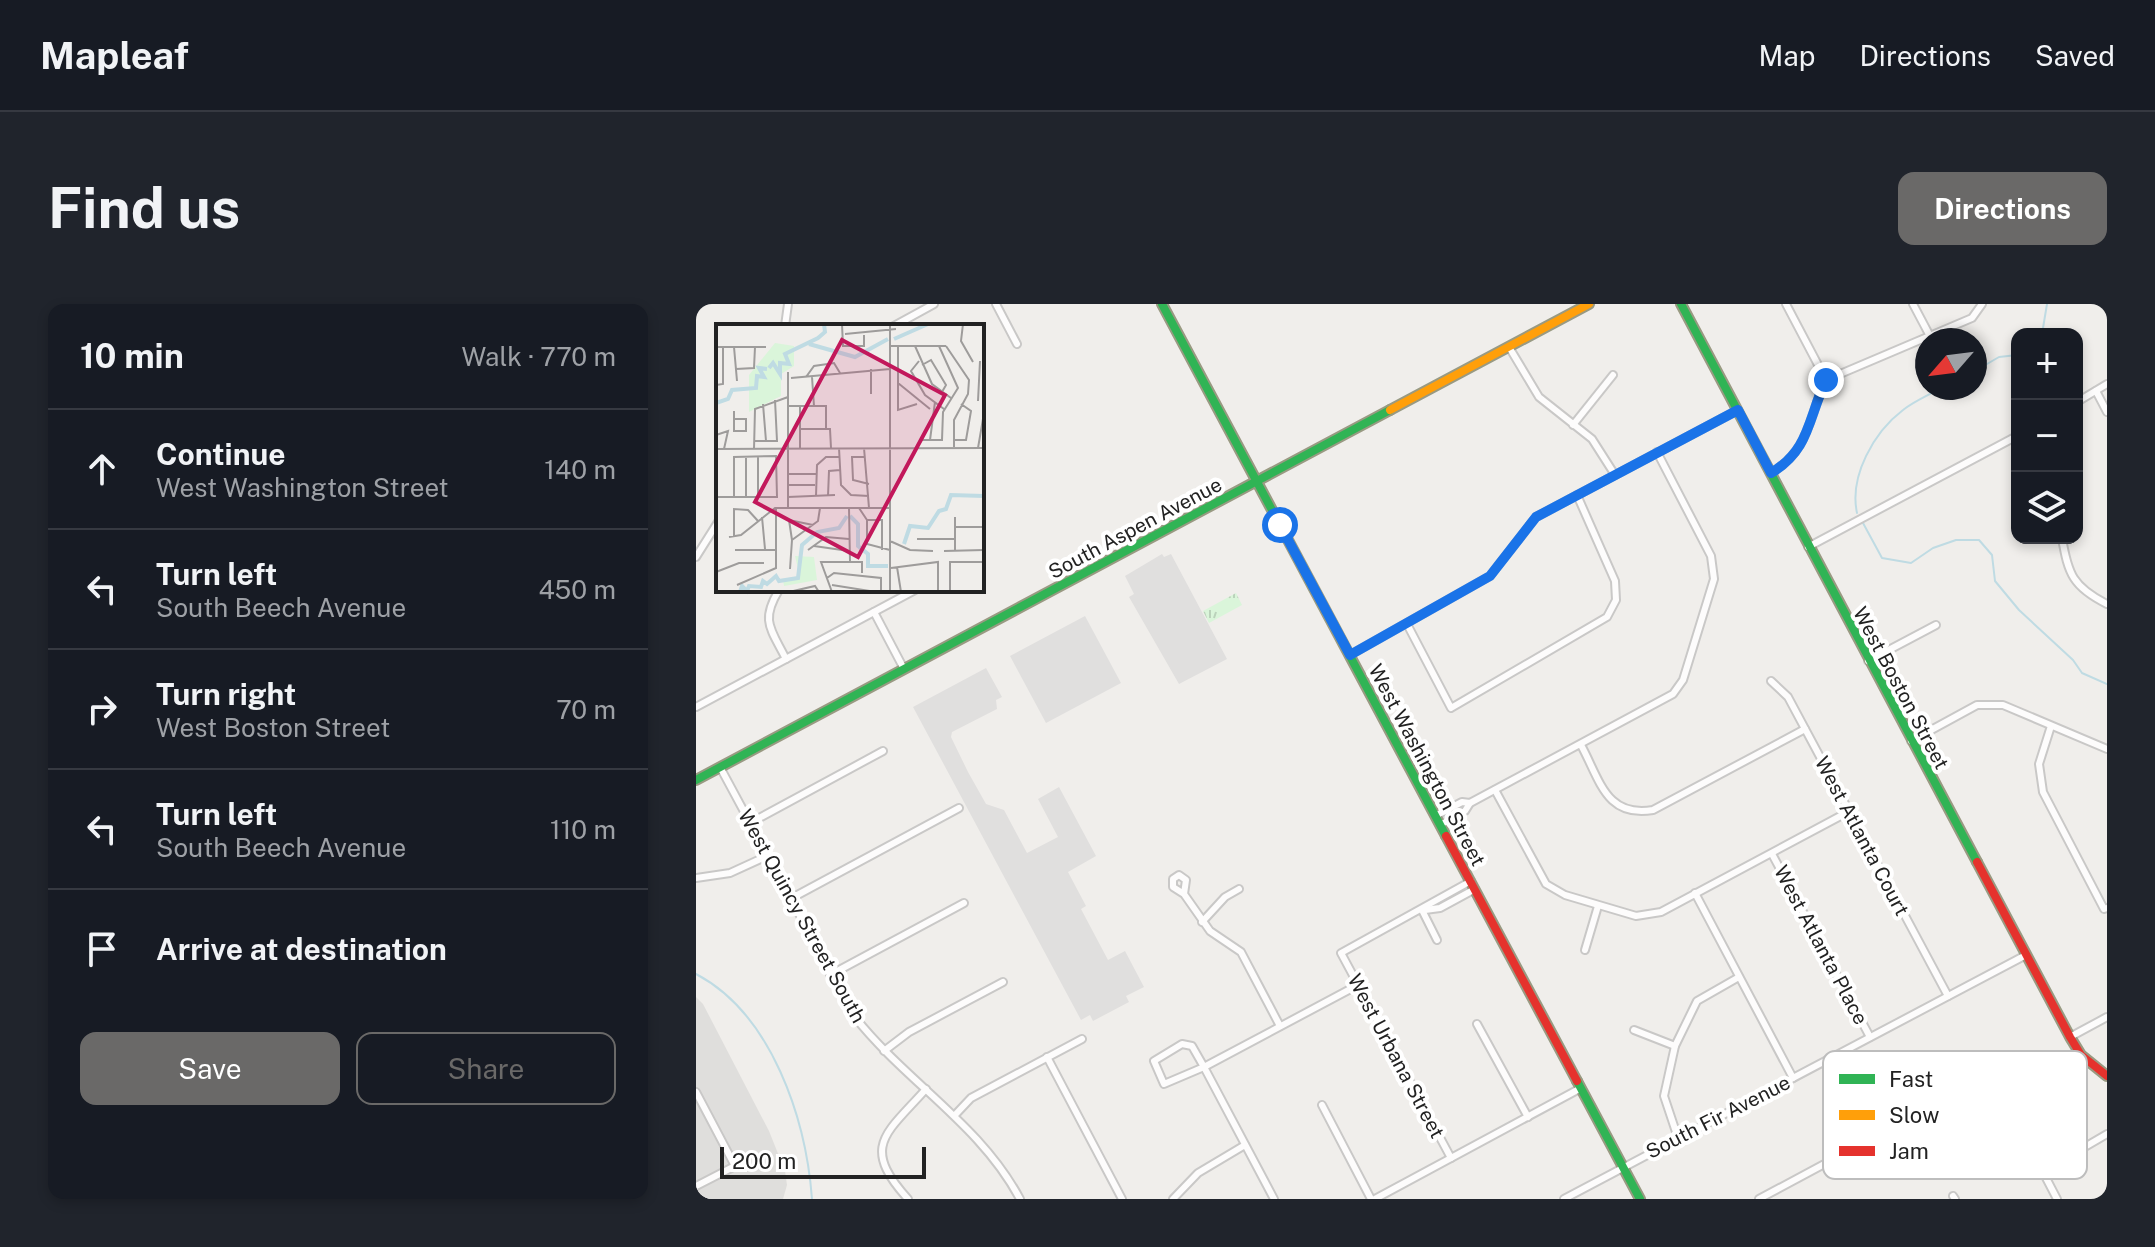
<!DOCTYPE html>
<html lang="en">
<head>
<meta charset="utf-8">
<style>
	:root { --surface:#171b24; --page:#20242c; --text:#f1f3f6; --muted:#9ea1a6; --line:#363941; --accent:#6a6968 }
	body { margin:0; font-family:"Public Sans",sans-serif; background:var(--page); color:var(--text) }
	.controls { position:absolute; right:24px; top:24px; display:grid; overflow:hidden; border-radius:16px; box-shadow:0 4px 12px #0003 }
	.controls button { width:72px; height:72px; display:grid; place-items:center; padding:0; border:0; border-bottom:2px solid var(--line); background:var(--surface); color:var(--text); font:40px sans-serif }
	.compass { position:absolute; left:1219px; top:24px; width:72px; height:72px; border-radius:50%; background:var(--surface); box-shadow:0 4px 12px #0003; rotate:242deg }
	.scale { position:absolute; left:24px; bottom:20px; width:206px; box-sizing:border-box; padding-left:8px; border:4px solid #222; border-top:0; font-size:22px; line-height:28px; white-space:nowrap; color:#222; -webkit-text-stroke:6px #fff; paint-order:stroke }
	.stop { position:absolute; width:24px; height:24px; margin:-18px; border:6px solid #1a73e8; border-radius:50%; background:#fff }
	.stop.end { background:#1a73e8; border-color:#fff; box-shadow:0 2px 8px #0008 }
	.list { margin:0; padding:0; list-style:none }
	h2 { display:flex; justify-content:space-between; align-items:center; height:104px; margin:0; padding:0 32px; font-size:34px }
	h2 small { font-size:26px; font-weight:400; color:var(--muted) }
	.list li { display:grid; grid-template-columns:52px 1fr auto; gap:24px; align-items:center; box-sizing:border-box; height:120px; padding:0 32px; border-top:2px solid var(--line) }
	.list b { display:block; font-size:30px; white-space:nowrap }
	.list p { margin:0; font-size:26px; white-space:nowrap; color:var(--muted) }
	.list em { font-size:26px; font-style:normal; color:var(--muted) }
	.actions { display:flex; gap:16px; padding:24px 32px }
	.actions a { flex:1; padding:18px 0; border:2px solid var(--accent); border-radius:16px; text-align:center; font-size:28px; color:var(--accent) }
	.actions .main { background:var(--accent); color:#fff }
	.icon { flex:none; width:44px; height:44px; fill:none; stroke:currentColor; stroke-width:2; stroke-linecap:round; stroke-linejoin:round }
	.map { position:relative; flex:none; width:1411px; height:895px; overflow:hidden; border-radius:16px }
	header { display:flex; align-items:center; gap:48px; box-sizing:border-box; height:112px; padding:0 40px; background:var(--surface); border-bottom:2px solid var(--line) }
	header strong { font-size:38px }
	nav { display:flex; gap:44px; margin-inline-start:auto; font-size:28px }
	.intro { display:flex; align-items:center; justify-content:space-between; box-sizing:border-box; height:192px; padding:0 48px }
	h1 { margin:0; font-size:56px }
	.button { padding:20px 36px; border-radius:16px; background:var(--accent); color:#fff; font-size:28px; font-weight:700 }
	main { display:flex; gap:48px; padding:0 48px }
	aside { flex:1; background:var(--surface); border-radius:16px; box-shadow:0 4px 12px #0003 }
	.map>svg:first-child { display:block }
</style>
</head>
<body>
<header>
<strong>Mapleaf</strong>
<nav><a>Map</a><a>Directions</a><a>Saved</a></nav>
</header>
<div class="intro"><h1>Find us</h1><a class="button">Directions</a></div>
<main>
<aside>
<h2>10 min<small>Walk · 770 m</small></h2>
<ul class="list">
<li><svg class="icon" aria-label="ahead" viewBox="0 0 24 24"><path d="M12 20V5M6 11l6-6 6 6"/></svg><div><b>Continue</b><p>West Washington Street</p></div><em>140 m</em></li>
<li><svg class="icon" aria-label="left" viewBox="0 0 24 24"><path d="M17 20v-9H6M10 6l-5 5 5 5"/></svg><div><b>Turn left</b><p>South Beech Avenue</p></div><em>450 m</em></li>
<li><svg class="icon" aria-label="right" viewBox="0 0 24 24"><path d="M7 20v-9h11M14 6l5 5-5 5"/></svg><div><b>Turn right</b><p>West Boston Street</p></div><em>70 m</em></li>
<li><svg class="icon" aria-label="left" viewBox="0 0 24 24"><path d="M17 20v-9H6M10 6l-5 5 5 5"/></svg><div><b>Turn left</b><p>South Beech Avenue</p></div><em>110 m</em></li>
<li><svg class="icon" aria-label="arrive" viewBox="0 0 24 24"><path d="M6 21V4h12l-3 4 3 4H6"/></svg><div><b>Arrive at destination</b></div></li>
</ul>
<div class="actions"><a class="main">Save</a><a>Share</a></div>
</aside>
<div class="map">
<svg width="1411" height="895" viewBox="0 0 1411 895">
	<defs>
		<pattern id="park-tufts" width="24" height="20" patternUnits="userSpaceOnUse" patternTransform="scale(2)"><rect width="24" height="20" fill="#daf5da"/><path d="M3 7l-1-3M5 7V3M7 7l1-3M15 17l-1-3M17 17v-4M19 17l1-3" fill="none" stroke="#bbd2bb"/></pattern>
	</defs>
	<rect width="100%" height="100%" fill="#f0eeeb"/>
	<!-- residential -->
	<polygon fill="#dfdedc" points="0,693 7,700 73,827 89,867 91,881 87,895 0,895"/>
	<!-- park -->
	<polygon fill="url(#park-tufts)" points="540,289 546,301 513,319 507,307"/>
	<!-- parking -->
	<g fill="#e0dfde">
		<polygon points="466,250 468,253 475,250 531,355 483,380 433,293 438,290 429,272"/>
		<polygon points="389,312 425,379 350,419 314,352"/>
		<polygon points="290,364 306,393 300,396 301,405 256,428 255,433 272,468 290,500 308,506 331,549 362,533 342,495 363,483 400,552 372,568 390,602 385,605 412,656 429,647 448,683 430,692 433,698 397,717 394,711 385,716 217,403"/>
	</g>
	<g fill="none" stroke-linecap="round" stroke-linejoin="round">
		<!-- stream -->
		<g stroke="#bfdbe3" stroke-width="2">
			<polyline points="1346,30 1351,0"/>
			<polyline points="1279,67 1303,53 1321,51"/>
			<path d="M1161,209C1153,172 1178,128 1207,106C1218,97 1233,91 1245,84"/>
			<polyline points="1167,219 1186,254 1215,259 1237,244 1260,236 1283,236 1296,251 1299,277 1323,306 1377,356 1386,369 1411,380"/>
			<path d="M0,670C76,710 110,815 116,895"/>
		</g>
		<!-- street casing -->
		<g stroke="#c9c8c7" stroke-width="10">
			<g id="street">
				<polyline points="300,0 321,40"/>
				<polyline points="1090,0 1130,76"/>
				<polyline points="1217,0 1235,34"/>
				<polyline points="89,22 92,0"/>
				<polyline points="198,22 238,0"/>
				<polyline points="813,43 843,93 896,135 919,171"/>
				<polyline points="1400,87 1411,108"/>
				<polyline points="1381,98 1411,80"/>
				<polyline points="877,121 917,71"/>
				<path d="M1075,169C1114,146 1112,114 1130,76L1276,14L1286,0"/>
				<path d="M1366,234C1372,270 1377,283 1411,300"/>
				<polyline points="1112,243 1321,132"/>
				<polyline points="0,253 22,218"/>
				<path d="M83,286C64,317 75,325 90,355"/>
				<polyline points="178,308 208,365"/>
				<polyline points="711,320 755,404 911,313 920,296 919,277 881,191"/>
				<polyline points="654,351 794,272 840,213 1042,106"/>
				<polyline points="1172,357 1240,321"/>
				<polyline points="1075,377 1092,393 1252,692"/>
				<polyline points="0,403 219,286"/>
				<polyline points="1355,422 1343,460 1347,488 1408,605 1411,604"/>
				<polyline points="1215,437 1281,401 1307,401 1411,445"/>
				<path d="M885,441C904,476 910,514 957,506L1109,425"/>
				<path d="M24,463L158,712C210,778 284,820 324,895"/>
				<polyline points="799,486 850,580 869,591 940,612 965,608 1152,508"/>
				<polyline points="739,512 766,498 774,499"/>
				<polyline points="54,519 187,447"/>
				<polyline points="744,521 769,507 774,499 977,390 987,376 1018,275 1015,252 961,148"/>
				<polyline points="1076,550 1174,733"/>
				<polyline points="0,574 34,569 71,552"/>
				<polyline points="999,589 1097,774"/>
				<polyline points="488,590 490,576 483,571 477,575 477,583 488,590 514,627 545,648 584,722"/>
				<polyline points="94,595 263,504"/>
				<polyline points="726,606 741,636"/>
				<polyline points="729,606 744,604 779,585"/>
				<polyline points="506,618 529,593 543,585"/>
				<polyline points="889,646 902,602"/>
				<polyline points="134,671 268,599"/>
				<polyline points="781,720 832,813"/>
				<polyline points="938,726 979,742"/>
				<polyline points="1374,733 1411,713"/>
				<polygon points="486,740 496,742 508,763 468,780 458,757"/>
				<polyline points="188,747 213,728 307,678"/>
				<polyline points="351,753 426,895"/>
				<polyline points="0,788 39,862 0,882"/>
				<polyline points="626,801 675,895"/>
				<polyline points="259,811 275,794 386,735"/>
				<polyline points="982,834 968,792 979,742 1001,697 1043,673"/>
				<polyline points="755,854 645,649 775,577"/>
				<polyline points="1346,868 1411,830"/>
				<polyline points="1257,892 1259,895"/>
				<path d="M212,895C164,842 190,830 230,785"/>
				<polyline points="477,895 502,869 549,841"/>
				<polyline points="578,895 508,763 662,681"/>
				<polyline points="679,895 885,784"/>
				<polyline points="868,895 1330,651"/>
				<polyline points="1063,895 1296,770 1361,895"/>
			</g>
		</g>
		<!-- fast casing -->
		<g stroke="#999a82" stroke-width="12">
			<g id="fast">
				<polyline points="466,0 750,532"/>
				<polyline points="985,0 1281,558"/>
				<polyline points="0,476 694,106"/>
				<polyline points="881,777 944,895"/>
			</g>
		</g>
		<!-- slow casing -->
		<g stroke="#999a82" stroke-width="12">
			<polyline id="slow" points="694,106 893,0"/>
		</g>
		<!-- jam casing -->
		<g stroke="#999a82" stroke-width="12">
			<g id="jam">
				<polyline points="750,532 881,777"/>
				<polyline points="1281,558 1374,733 1385,751 1411,772"/>
			</g>
		</g>
		<!-- street -->
		<use href="#street" stroke="#fdfcfc" stroke-width="6"/>
		<!-- fast -->
		<use href="#fast" stroke="#30b455" stroke-width="8"/>
		<!-- slow -->
		<use href="#slow" stroke="#ff9f0a" stroke-width="8"/>
		<!-- jam -->
		<use href="#jam" stroke="#e5322d" stroke-width="8"/>
	</g>
	<g fill="none" stroke-linecap="round" stroke-linejoin="round">
		<!-- route -->
		<path stroke="#1a73e8" stroke-width="10" d="M584,221L654,351L794,272L840,213L1042,106L1075,169C1114,146 1112,114 1130,76"/>
	</g>
	<g text-anchor="middle" dominant-baseline="central" stroke-width="8" stroke-linejoin="round" paint-order="stroke">
		<!-- street labels -->
		<g font-size="20" fill="#222" stroke="#fff">
			<text transform="translate(439 224) rotate(-28)">South Aspen Avenue</text>
			<text transform="translate(1205 384) rotate(62)">West Boston Street</text>
			<text transform="translate(731 461) rotate(62)">West Washington Street</text>
			<text transform="translate(1166 532) rotate(62)">West Atlanta Court</text>
			<text transform="translate(106 612) rotate(61)">West Quincy Street South</text>
			<text transform="translate(1125 641) rotate(62)">West Atlanta Place</text>
			<text transform="translate(700 752) rotate(62)">West Urbana Street</text>
			<text transform="translate(1022 813) rotate(-27)">South Fir Avenue</text>
		</g>
	</g>
	<!-- overview -->
	<g transform="translate(20 20)">
		<rect width="268" height="268" fill="#f0eeeb"/>
		<path d="M59,19L78,22V42L65,50V72L33,88V51ZM79,232L98,233L101,256L68,262L67,256L84,253Z" fill="#daf5da"/>
		<path fill="none" stroke="#bfdbe3" stroke-width="4" d="M178,15L212,0M93,20L139,33L172,15M53,44L57,39L64,50V39L73,40L69,30L102,14L109,8L108,0M0,87V79L12,75L16,66L40,64L41,52L48,53L43,44L51,45M134,192L142,200V222L152,230V242H172M188,220L194,202L212,204L223,187L230,185L235,171L268,172M24,268L26,262L31,267L33,262L45,263L47,257L51,260L60,252L63,257L82,254L86,221L101,208L123,204L131,192"/>
		<path fill="none" stroke="#9e9c9b" stroke-width="2" d="M126,0L127,22H148V11M174,0V268M247,0L245,17L257,38M129,10L180,5M174,22H230M182,22V86L201,80M199,22L216,60L235,74M230,22L253,56L252,70L238,96V123M0,23H50M18,23L21,57M203,37L195,47L209,71L228,85M206,41L215,36L230,61L226,68M20,45L38,44L39,23M155,45V70M90,53L98,42L118,39L124,49M96,53L98,82M75,54L174,45M182,59L214,85M0,61L7,60V23M262,77L264,37M47,80L50,117M72,82H110V105M84,82V124M18,87V107H30V95H18M84,105H114L115,124M0,111L12,107L8,125M204,116H226L227,88L242,64L223,22M214,116L219,78M239,116H250L255,87L245,80M38,117H61L59,76M123,124L125,161L135,171L153,172M148,124L153,184M262,124L268,89M0,125L268,124M38,125L39,85L72,73M30,133V173M148,133H136L137,156L153,160M72,150H100M72,161H99M100,172L101,141L110,133H124M112,172L113,147L124,146M0,173H61L60,132L18,133V173M42,173V132M72,173L119,171M72,184V48M133,184L134,237M143,184L151,196V220L174,226M46,193L49,225M239,193V226M151,196H166V226M239,203H268M13,213L25,211L59,184H174M18,213V185L32,186L42,197M201,215H239M76,216L73,196L97,201M174,217L194,226L217,227M98,222L133,227M19,226H60M92,226L110,213L133,215M228,227L268,226M181,243L185,268M175,244L222,238V268M74,245L76,216L102,197L104,184M0,248L23,239H48M111,254L118,249L165,254V268M21,261L60,244V184M116,261L160,268M73,268L99,262L103,268M116,268L105,238H146V249M234,268V238H268"/>
		<path fill="#c2185b" fill-opacity="0.15" stroke="#c2185b" stroke-width="4" d="M126,16L229,71L142,233L39,178Z"/>
		<rect width="268" height="268" fill="none" stroke="#222" stroke-width="4"/>
	</g>
	<!-- legend -->
	<rect x="1127" y="747" width="264" height="128" rx="12" fill="#fff" stroke="#bdbdbd" stroke-width="2"/>
	<rect x="1143" y="770" width="36" height="10" fill="#30b455"/>
	<rect x="1143" y="806" width="36" height="10" fill="#ff9f0a"/>
	<rect x="1143" y="842" width="36" height="10" fill="#e5322d"/>
	<g font-size="22" fill="#222">
		<text x="1193" y="783">Fast</text>
		<text x="1193" y="819">Slow</text>
		<text x="1193" y="855">Jam</text>
	</g>
</svg>
<div class="controls">
<button>+</button>
<button>−</button>
<button><svg class="icon" aria-label="layers" viewBox="0 0 24 24"><path d="M12 4l9 5-9 5-9-5zM3 14l9 5 9-5"/></svg></button>
</div>
<svg class="compass" viewBox="-18 -18 36 36"><path d="M0-13l5 13h-10z" fill="#e53935"/><path d="M0 13l5-13h-10z" fill="#9ea1a6"/></svg>
<div class="scale">200 m</div>
<div class="stop" style="left:584px;top:221px"></div>
<div class="stop end" style="left:1130px;top:76px"></div>
</div>
</main>
</body>
</html>
